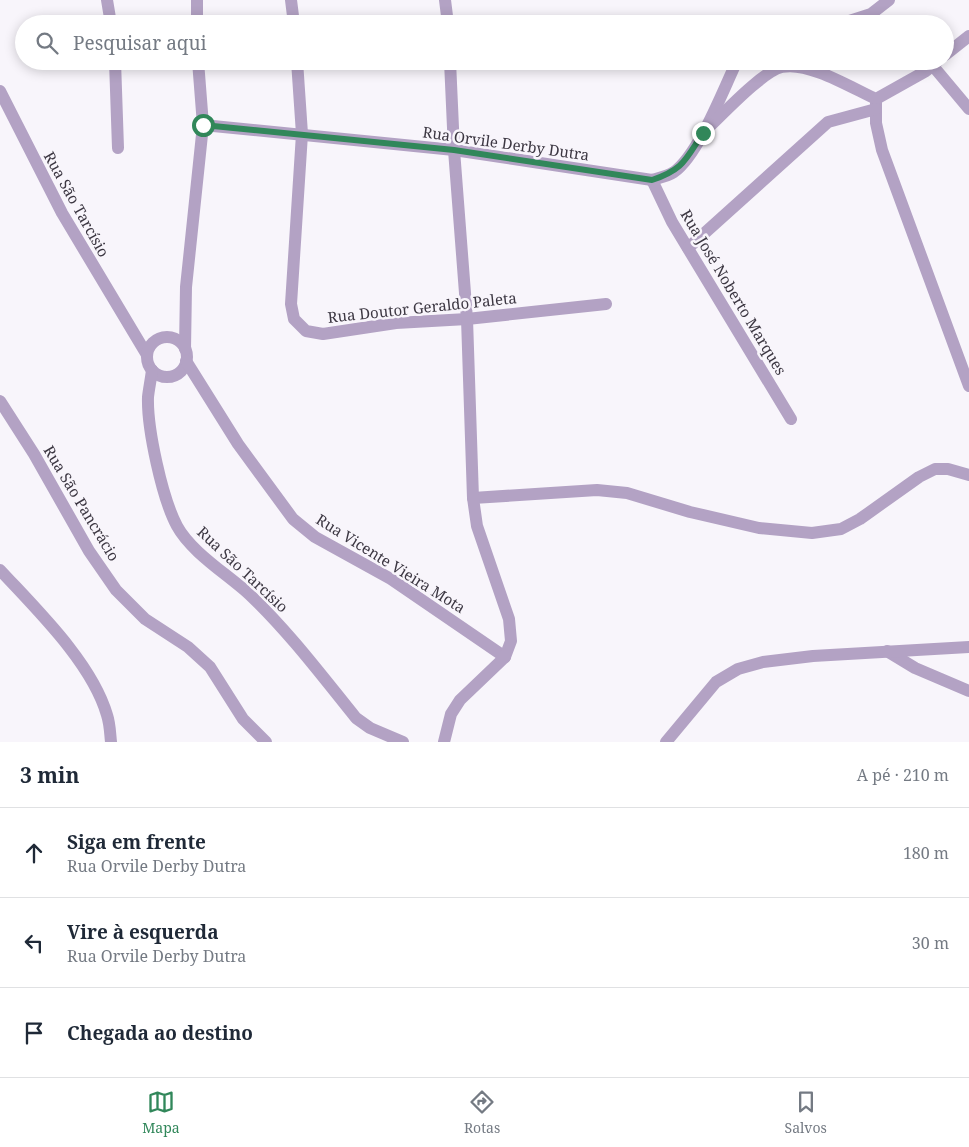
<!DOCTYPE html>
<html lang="pt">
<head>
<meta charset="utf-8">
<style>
	:root { --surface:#fff; --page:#f6f6f7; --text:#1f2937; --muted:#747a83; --line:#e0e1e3; --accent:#31875a }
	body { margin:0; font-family:"Noto Serif",serif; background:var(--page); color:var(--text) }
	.stop { position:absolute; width:15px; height:15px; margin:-11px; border:4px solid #31875a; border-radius:50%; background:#fff }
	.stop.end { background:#31875a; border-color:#fff; box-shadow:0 1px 5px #0008 }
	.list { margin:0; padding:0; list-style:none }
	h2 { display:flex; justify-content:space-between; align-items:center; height:65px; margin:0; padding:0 20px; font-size:21px }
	h2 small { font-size:16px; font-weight:400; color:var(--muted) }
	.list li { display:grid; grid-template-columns:32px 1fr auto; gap:15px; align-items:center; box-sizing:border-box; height:90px; padding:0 20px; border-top:1px solid var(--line) }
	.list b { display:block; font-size:19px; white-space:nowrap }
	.list p { margin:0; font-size:16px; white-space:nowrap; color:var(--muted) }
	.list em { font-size:16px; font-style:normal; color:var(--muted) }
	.icon { flex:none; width:28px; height:28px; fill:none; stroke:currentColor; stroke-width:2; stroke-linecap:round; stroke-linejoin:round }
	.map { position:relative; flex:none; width:969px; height:742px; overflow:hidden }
	.search { position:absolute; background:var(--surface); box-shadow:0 2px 12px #0003; left:15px; right:15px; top:15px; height:55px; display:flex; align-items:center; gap:12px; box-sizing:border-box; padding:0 18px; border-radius:28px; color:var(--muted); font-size:19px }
	.sheet { height:335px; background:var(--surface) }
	nav { display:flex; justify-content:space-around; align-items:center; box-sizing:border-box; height:70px; border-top:1px solid var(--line); background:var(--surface); font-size:14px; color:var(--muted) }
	nav a { display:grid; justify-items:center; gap:2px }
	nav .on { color:var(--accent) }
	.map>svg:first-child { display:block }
</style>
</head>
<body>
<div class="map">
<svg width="969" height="742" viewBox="0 0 969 742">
	<rect width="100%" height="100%" fill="#f8f5fb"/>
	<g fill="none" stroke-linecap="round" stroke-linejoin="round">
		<!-- street -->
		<g stroke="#b3a2c4" stroke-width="12">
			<polyline points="107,0 111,24"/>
			<polyline points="291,0 294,24"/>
			<polyline points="445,0 448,24"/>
			<polyline points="197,24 197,0"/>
			<polyline points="840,24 871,14 889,0"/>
			<polyline points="945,55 969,36"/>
			<polyline points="115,61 118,148"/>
			<polyline points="297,61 302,134 291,304 294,319 306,331 323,334 396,323 467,319 606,304"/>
			<polyline points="933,66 969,109"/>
			<polyline points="0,91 62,213 147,355"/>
			<polyline points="876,99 876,123 882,150 969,386"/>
			<path d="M203,125L454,150L652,180C659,178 668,176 674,172C699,154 723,90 737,61"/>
			<path d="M708,128C723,114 763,71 782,67C808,61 852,88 876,99L926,71L938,61"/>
			<polyline points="652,180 672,222 791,419"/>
			<polyline points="688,248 828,122 876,109"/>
			<circle cx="167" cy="357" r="20"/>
			<polyline points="185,349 186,287 203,125 198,61"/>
			<polyline points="186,361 238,444 293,519 315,537 391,579 505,657"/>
			<path d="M152,370C151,379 149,388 148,397C147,428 162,498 177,526C191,552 227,574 249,594C289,632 322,676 356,718L370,728L403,742"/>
			<polyline points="0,401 34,454 89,551 116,590 145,619 188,647 210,667 243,719 266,742"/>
			<polyline points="473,498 597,490 627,493 690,512 759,528 812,533 841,529 860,519 919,477 935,469 948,469 969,475"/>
			<path d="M0,570C37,610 92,663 107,715C110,724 110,733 111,742"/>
			<polyline points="887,651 915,668 969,691"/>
			<polyline points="444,742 451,714 460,700 505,657 511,641 509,619 477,526 473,498 467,319 454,150 450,61"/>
			<polyline points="666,742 716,682 738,669 763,662 813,656 969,647"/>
		</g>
	</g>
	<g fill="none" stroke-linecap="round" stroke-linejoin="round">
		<!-- route -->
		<path stroke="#31875a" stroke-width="6" d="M203,125L454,150L652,180C684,169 685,160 703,133"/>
	</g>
	<g text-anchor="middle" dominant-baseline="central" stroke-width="5" stroke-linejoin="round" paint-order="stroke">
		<!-- street labels -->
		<g font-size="15" fill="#3c3742" stroke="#f8f5fb">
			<text transform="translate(506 143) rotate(8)">Rua Orvile Derby Dutra</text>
			<text transform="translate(77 204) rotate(61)">Rua São Tarcísio</text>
			<text transform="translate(734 292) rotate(59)">Rua José Noberto Marques</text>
			<text transform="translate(422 307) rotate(-6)">Rua Doutor Geraldo Paleta</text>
			<text transform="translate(82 503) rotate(59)">Rua São Pancrácio</text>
			<text transform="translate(391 563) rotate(32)">Rua Vicente Vieira Mota</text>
			<text transform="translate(243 569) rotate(43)">Rua São Tarcísio</text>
		</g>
	</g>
</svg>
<div class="stop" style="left:203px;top:125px"></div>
<div class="stop end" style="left:703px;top:133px"></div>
<div class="search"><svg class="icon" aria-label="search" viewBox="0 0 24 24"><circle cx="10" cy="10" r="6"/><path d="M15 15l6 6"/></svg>Pesquisar aqui</div>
</div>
<section class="sheet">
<h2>3 min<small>A pé · 210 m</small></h2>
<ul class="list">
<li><svg class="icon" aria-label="ahead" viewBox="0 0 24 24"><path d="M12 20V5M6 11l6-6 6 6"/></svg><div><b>Siga em frente</b><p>Rua Orvile Derby Dutra</p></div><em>180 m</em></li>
<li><svg class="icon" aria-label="left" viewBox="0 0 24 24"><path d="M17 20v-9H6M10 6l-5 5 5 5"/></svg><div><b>Vire à esquerda</b><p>Rua Orvile Derby Dutra</p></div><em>30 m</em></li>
<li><svg class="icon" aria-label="arrive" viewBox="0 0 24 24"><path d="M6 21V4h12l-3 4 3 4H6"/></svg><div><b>Chegada ao destino</b></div></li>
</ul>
</section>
<nav>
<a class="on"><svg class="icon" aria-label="map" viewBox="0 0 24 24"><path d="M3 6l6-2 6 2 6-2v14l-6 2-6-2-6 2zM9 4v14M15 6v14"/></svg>Mapa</a>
<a><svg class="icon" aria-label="directions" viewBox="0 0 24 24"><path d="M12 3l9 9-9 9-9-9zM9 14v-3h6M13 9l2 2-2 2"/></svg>Rotas</a>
<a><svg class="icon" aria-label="saved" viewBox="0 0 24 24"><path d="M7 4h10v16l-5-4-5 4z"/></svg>Salvos</a>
</nav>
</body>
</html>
